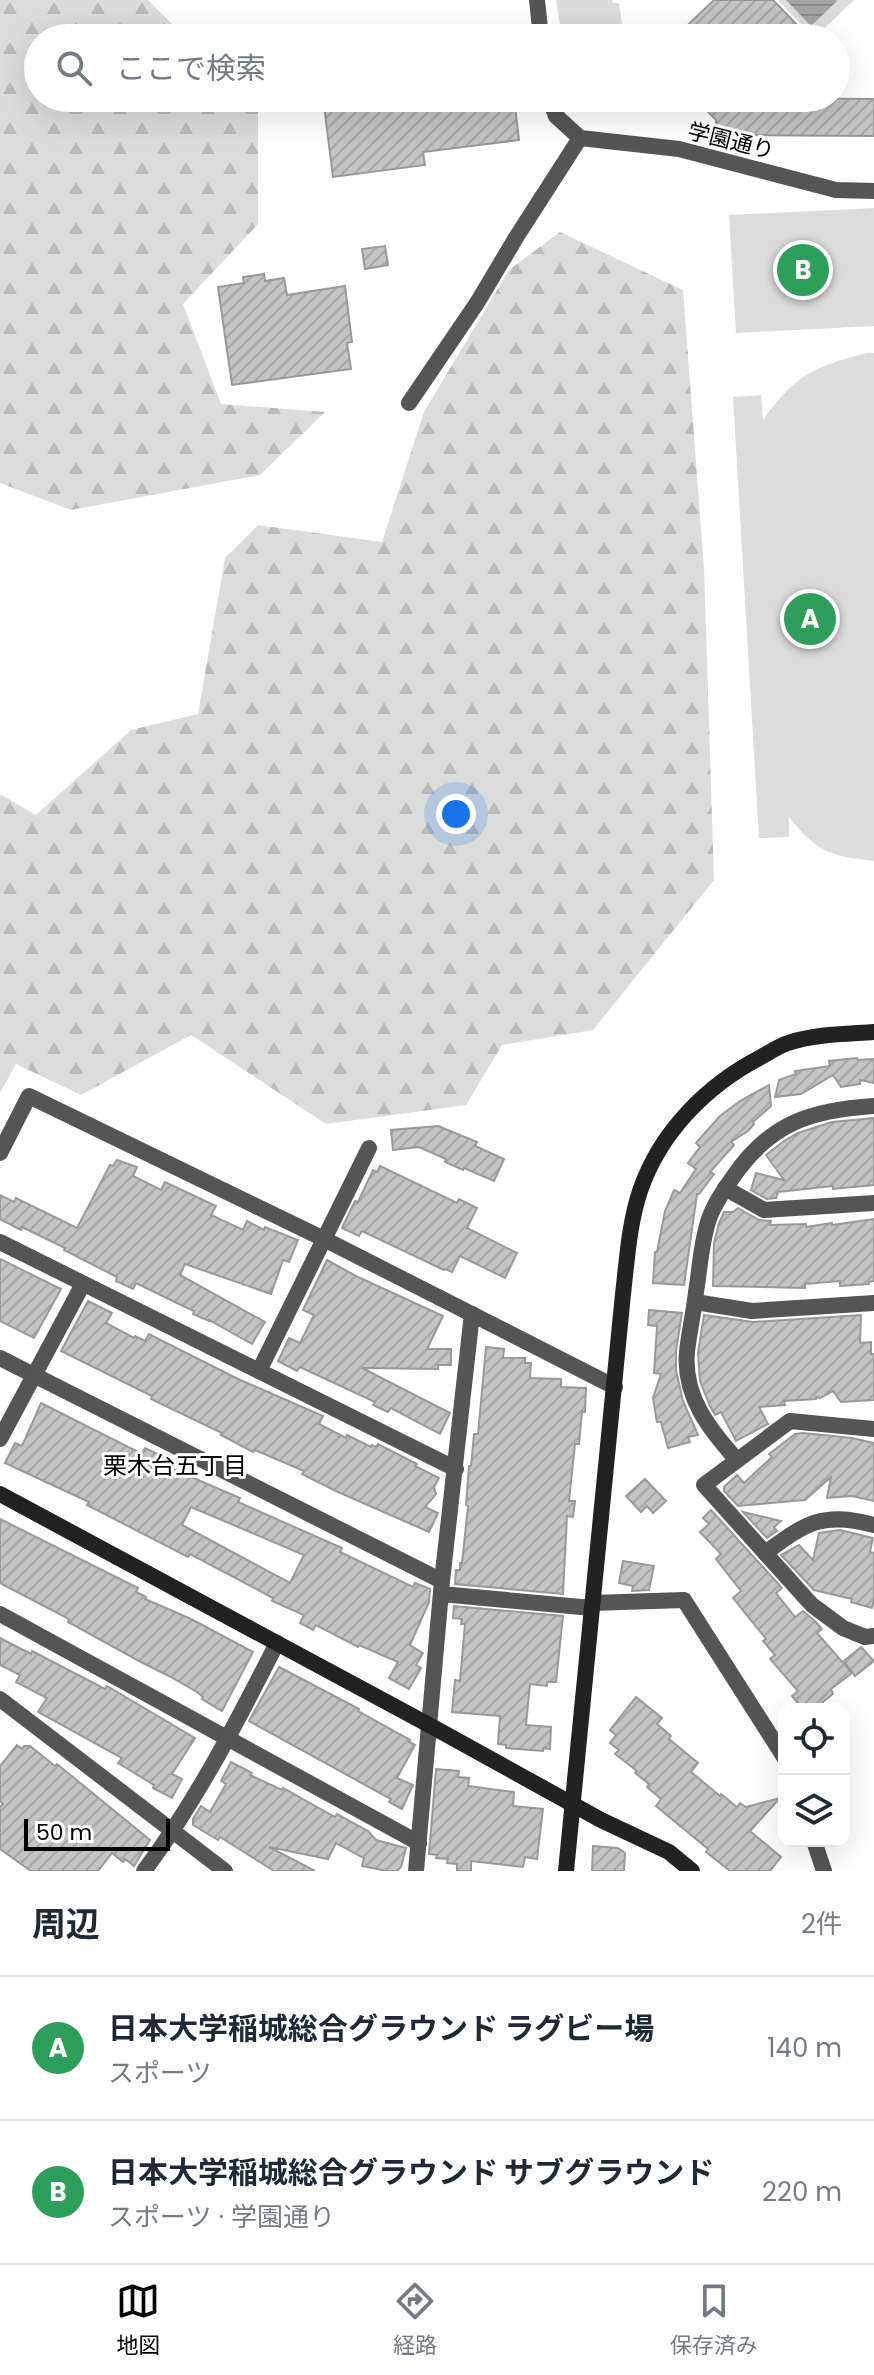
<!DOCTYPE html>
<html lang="ja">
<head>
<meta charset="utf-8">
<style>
	:root { --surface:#fff; --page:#f2f2f3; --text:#1f2937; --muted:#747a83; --line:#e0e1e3; --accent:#000 }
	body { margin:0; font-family:Poppins,"Noto Sans JP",sans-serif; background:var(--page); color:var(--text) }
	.controls { position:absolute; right:24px; bottom:24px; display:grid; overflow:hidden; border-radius:16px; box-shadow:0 8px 32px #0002 }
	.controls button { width:72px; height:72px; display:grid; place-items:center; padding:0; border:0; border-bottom:2px solid var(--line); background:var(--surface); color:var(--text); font:40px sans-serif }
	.scale { position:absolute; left:24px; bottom:20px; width:146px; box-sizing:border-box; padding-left:8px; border:4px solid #000; border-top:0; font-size:22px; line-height:28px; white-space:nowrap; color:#000; -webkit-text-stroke:6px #fff; paint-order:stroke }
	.you { position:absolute; left:456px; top:814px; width:28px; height:28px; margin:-20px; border:6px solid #fff; border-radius:50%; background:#1a73e8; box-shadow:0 0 0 12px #1a73e833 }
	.badge { display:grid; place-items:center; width:52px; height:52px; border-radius:50%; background:var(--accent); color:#fff; font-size:26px; font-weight:700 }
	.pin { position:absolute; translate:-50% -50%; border:4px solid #fff; box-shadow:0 2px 8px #0006 }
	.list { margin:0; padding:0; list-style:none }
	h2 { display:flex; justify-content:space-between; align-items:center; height:104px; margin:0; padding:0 32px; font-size:34px }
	h2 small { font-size:26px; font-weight:400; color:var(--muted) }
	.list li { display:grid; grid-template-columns:52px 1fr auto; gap:24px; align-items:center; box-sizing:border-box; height:144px; padding:0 32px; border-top:2px solid var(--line) }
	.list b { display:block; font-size:30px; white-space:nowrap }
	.list p { margin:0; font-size:26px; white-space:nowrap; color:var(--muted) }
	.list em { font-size:26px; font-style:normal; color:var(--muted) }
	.icon { flex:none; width:44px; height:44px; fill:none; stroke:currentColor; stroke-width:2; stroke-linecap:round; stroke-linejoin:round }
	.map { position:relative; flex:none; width:874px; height:1871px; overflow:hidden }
	.search { position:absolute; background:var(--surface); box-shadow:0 8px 32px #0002; left:24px; right:24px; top:24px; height:88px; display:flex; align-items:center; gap:20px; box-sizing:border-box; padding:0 28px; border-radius:44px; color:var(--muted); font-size:30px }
	.sheet { height:392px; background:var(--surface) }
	nav { display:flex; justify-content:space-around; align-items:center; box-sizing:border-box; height:112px; border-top:2px solid var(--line); background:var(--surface); font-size:22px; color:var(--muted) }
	nav a { display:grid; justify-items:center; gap:4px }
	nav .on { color:var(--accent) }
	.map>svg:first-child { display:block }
</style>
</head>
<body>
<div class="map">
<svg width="874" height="1871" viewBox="0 0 874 1871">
	<defs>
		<pattern id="forest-firs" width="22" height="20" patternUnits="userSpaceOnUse" patternTransform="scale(2)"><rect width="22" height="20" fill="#dcdcdc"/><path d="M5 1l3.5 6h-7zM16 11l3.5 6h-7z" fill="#bbb"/></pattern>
		<pattern id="water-rules" width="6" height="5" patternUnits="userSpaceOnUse" patternTransform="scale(2)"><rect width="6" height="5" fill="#a3a3a3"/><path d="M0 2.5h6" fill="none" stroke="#8b8b8b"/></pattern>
		<pattern id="building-hatch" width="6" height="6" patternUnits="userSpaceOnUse" patternTransform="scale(2)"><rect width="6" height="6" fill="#c4c4c4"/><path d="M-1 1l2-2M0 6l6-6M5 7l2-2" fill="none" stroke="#a7a7a7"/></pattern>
	</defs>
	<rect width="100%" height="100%" fill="#fff"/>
	<!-- forest -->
	<g fill="url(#forest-firs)">
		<polygon points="0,0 148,0 186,38 38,38 38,98 246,98 258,110 258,224 183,304 221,404 325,412 260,475 71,510 0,483"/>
		<polygon points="560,232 683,290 704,568 714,880 593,1030 502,1045 466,1105 326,1124 191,1035 81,1095 16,1064 0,1093 0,794 36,815 131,730 198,714 225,558 258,525 382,542 424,412 509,270"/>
	</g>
	<!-- pitch -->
	<g fill="#dcdcdc">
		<polygon points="556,0 612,0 613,3 619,3 624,38 562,38"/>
		<polygon points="778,0 854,0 814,38"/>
		<polygon points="874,208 874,326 736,333 729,215"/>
		<path d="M867,353H874V861C830,856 817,852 789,817V837L759,838L733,397L761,395L763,420C796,375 813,367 867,353Z"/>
	</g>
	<!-- water -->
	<polygon fill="url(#water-rules)" points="786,0 836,0 837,1 811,26"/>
	<!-- building -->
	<g fill="url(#building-hatch)" stroke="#999" stroke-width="2" fill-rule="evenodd">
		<polygon points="714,0 773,0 810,38 674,38"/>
		<polygon points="323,98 514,98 519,140 423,152 425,165 333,177"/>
		<polygon points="695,98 874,99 874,136 715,135 716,120"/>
		<polygon points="385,246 388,265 365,269 362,249"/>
		<polygon points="264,274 265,281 284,278 287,295 345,286 352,342 347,343 351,369 232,385 218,287 244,283 243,277"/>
		<polygon points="857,1058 858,1060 874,1059 874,1083 860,1080 860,1084 841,1087 833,1075 801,1094 775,1097 779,1080 796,1074 795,1071 830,1066 829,1061"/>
		<polygon points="769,1085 771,1106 753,1122 754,1124 748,1131 731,1142 734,1145 710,1172 714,1174 699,1194 697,1194 684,1285 653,1283 655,1252 657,1252 665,1211 674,1190 680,1193 696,1169 688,1163 700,1147 696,1143 720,1116 740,1101"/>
		<polygon points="874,1118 874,1185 833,1189 833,1186 778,1192 776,1198 767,1199 751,1190 756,1173 784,1180 766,1155 784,1141 798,1133 832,1122"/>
		<polygon points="438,1126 477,1142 475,1146 504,1159 494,1181 464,1168 463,1170 445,1162 446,1159 419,1147 393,1150 391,1130"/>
		<polygon points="117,1160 137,1167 133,1176 161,1190 165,1182 216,1206 211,1215 243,1230 247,1221 264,1230 265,1227 298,1240 289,1262 283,1260 271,1294 185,1264 180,1275 265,1322 252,1344 209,1320 209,1321 193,1314 194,1311 179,1304 136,1283 133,1289 116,1281 117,1277 64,1250 65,1248 22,1227 21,1230 0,1219 0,1195 14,1202 16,1198 77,1228 110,1165 113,1166"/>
		<polygon points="380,1166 457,1203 459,1199 477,1208 467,1228 517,1253 505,1278 460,1256 452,1272 445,1269 444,1270 362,1231 359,1236 342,1228 355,1201 358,1202 373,1170 377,1172"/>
		<polygon points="738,1208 759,1220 771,1221 770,1225 806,1224 806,1227 832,1223 832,1225 874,1219 874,1281 869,1282 869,1284 840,1286 840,1281 805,1284 805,1288 713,1286 714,1243 719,1223 724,1212 733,1212"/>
		<polygon points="0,1259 61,1289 34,1338 0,1321"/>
		<polygon points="327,1260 356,1276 443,1316 427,1349 451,1349 451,1365 438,1365 438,1369 362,1368 450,1413 440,1434 391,1408 388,1412 373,1405 375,1402 300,1367 297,1371 278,1361 289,1338 300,1343 314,1315 303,1310"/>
		<polygon points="88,1301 112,1313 106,1323 134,1338 135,1336 145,1341 149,1334 238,1379 323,1416 319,1424 346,1438 347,1435 371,1447 372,1445 376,1447 378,1444 417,1464 415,1466 439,1478 434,1487 436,1494 425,1507 438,1513 429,1532 338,1492 302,1474 304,1471 255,1450 253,1452 221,1435 222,1433 151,1399 152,1396 61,1351"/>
		<polygon points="649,1310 682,1313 676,1351 676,1370 683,1401 698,1435 688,1437 690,1442 668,1448 661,1422 657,1422 653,1398 661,1374 654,1373 657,1326 648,1325"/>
		<polygon points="704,1315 753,1322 861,1315 860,1343 871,1342 871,1354 874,1354 874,1400 841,1402 833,1391 820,1398 816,1397 816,1399 784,1401 785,1405 759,1407 768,1424 736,1441 721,1412 715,1415 710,1406 700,1381 698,1353"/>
		<polygon points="486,1347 504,1349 503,1358 525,1358 525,1363 531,1363 530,1378 561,1379 561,1387 586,1388 585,1412 582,1412 579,1444 575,1444 569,1501 575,1501 573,1517 567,1516 563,1594 455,1584 456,1570 460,1570 460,1563 462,1563 468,1506 466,1505 469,1466 471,1466 474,1434 478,1434"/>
		<path d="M41,1403L142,1454L145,1448L164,1457L161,1464L240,1498L238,1502L342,1548L340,1552L413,1587L415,1583L430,1589L429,1602L410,1645L423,1653L416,1665L421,1668L409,1689L389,1678L398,1662L359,1645L358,1647L316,1625L313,1630L300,1623L304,1615L272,1601L273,1598L190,1554L188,1557L87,1505L89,1502L5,1463L15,1443L22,1446ZM191,1507L304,1555L290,1583L182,1525Z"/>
		<polygon points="803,1433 852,1438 874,1443 874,1501 852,1496 827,1498 831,1477 805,1500 738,1506 724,1491 724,1487 737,1475 744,1483 772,1457 769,1454 795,1434"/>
		<polygon points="645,1479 666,1501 653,1513 647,1506 641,1512 626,1496"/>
		<polygon points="711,1510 782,1588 776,1593 795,1617 803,1611 816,1622 822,1629 817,1633 852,1673 831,1689 833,1694 814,1709 803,1709 792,1696 798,1691 770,1659 775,1655 763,1641 766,1639 733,1598 741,1591 716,1559 721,1554 700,1532 709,1524 703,1518"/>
		<polygon points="743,1512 781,1521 774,1527 777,1531 767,1538"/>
		<polygon points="0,1519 138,1588 136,1592 146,1597 145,1599 191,1619 253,1652 222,1711 202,1699 203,1697 197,1692 169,1676 139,1661 68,1622 69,1619 0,1583"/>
		<polygon points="840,1530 873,1538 870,1552 874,1553 874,1599 872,1608 851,1602 852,1599 814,1590 781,1555 799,1545 813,1560 819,1533"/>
		<polygon points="623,1561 654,1566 649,1590 632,1591 633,1586 619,1583"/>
		<polygon points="454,1606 563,1616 556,1682 547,1682 547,1686 530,1684 526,1725 551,1727 550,1749 544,1748 543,1751 506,1748 506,1745 498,1744 500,1716 452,1712 455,1680 460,1681 465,1624 461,1624 462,1619 453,1618"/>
		<polygon points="0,1638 31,1654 32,1651 105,1689 107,1686 195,1738 172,1774 182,1779 172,1798 153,1788 154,1785 118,1763 122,1758 38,1712 47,1698 16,1682 20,1675 0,1665"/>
		<polygon points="861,1647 874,1661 855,1676 844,1661"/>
		<polygon points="279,1667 359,1709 358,1711 410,1740 409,1742 415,1745 397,1778 413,1785 402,1809 389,1802 391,1799 378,1792 249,1721"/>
		<polygon points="636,1697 662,1718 657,1724 671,1736 669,1739 698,1763 691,1772 720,1796 721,1794 737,1807 740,1803 746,1807 780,1798 750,1831 781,1857 770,1871 730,1871 706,1852 708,1849 656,1806 661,1799 647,1787 649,1784 635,1773 637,1771 615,1754 619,1750 610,1743 616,1735 610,1730"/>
		<polygon points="17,1745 22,1749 24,1746 30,1746 55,1766 57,1764 150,1840 134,1866 125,1859 123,1862 112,1853 98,1871 31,1871 0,1849 0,1807 3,1804 0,1801 0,1766"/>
		<polygon points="231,1762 252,1773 250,1775 282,1790 283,1788 335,1817 337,1814 368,1831 376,1840 406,1848 401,1867 397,1871 387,1871 362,1866 364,1858 336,1843 328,1859 269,1847 315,1871 274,1871 220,1837 218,1840 193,1825 193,1819 201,1806 210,1812 226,1784 221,1781"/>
		<polygon points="436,1769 459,1771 458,1777 469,1778 468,1786 514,1792 513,1806 543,1809 537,1859 525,1857 523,1867 471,1861 471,1871 457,1871 457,1864 447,1863 448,1859 436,1858 437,1855 429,1854"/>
		<polygon points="593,1846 618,1848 625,1853 624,1871 592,1871"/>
	</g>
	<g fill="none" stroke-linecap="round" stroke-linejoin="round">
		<!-- street -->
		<g stroke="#555" stroke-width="16">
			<polyline points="537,0 541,38"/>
			<polyline points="549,98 556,116 580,138 679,149 836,190 874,191"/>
			<polyline points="409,403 477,303 517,236 580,138"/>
			<polyline points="0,1153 29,1096 324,1239 615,1387"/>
			<polyline points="725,1188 764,1210 874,1203"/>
			<polyline points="0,1242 456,1469"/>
			<polyline points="695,1302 752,1311 874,1303"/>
			<polyline points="0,1358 442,1581"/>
			<polyline points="259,1371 369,1148"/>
			<polyline points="874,1429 790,1421 704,1485 812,1605 843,1628 865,1637 874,1636"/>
			<polyline points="0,1439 83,1284"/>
			<path d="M737,1460C709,1429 683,1396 687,1352C689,1332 694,1312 696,1292C700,1268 701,1242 709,1219C714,1204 724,1190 733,1177C770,1123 811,1110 874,1106"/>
			<path d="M765,1553C806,1523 822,1511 874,1525"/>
			<polyline points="441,1594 592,1608"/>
			<polyline points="592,1603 684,1600 784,1757"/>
			<polyline points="0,1614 419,1843"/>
			<polyline points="0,1699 225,1871"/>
			<polyline points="814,1841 824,1871"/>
			<path d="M144,1871C197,1800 237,1722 277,1643"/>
			<polyline points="416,1871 442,1581 472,1314"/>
		</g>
		<!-- secondary -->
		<g stroke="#222" stroke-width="16">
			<polyline points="0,1494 431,1726 601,1820 669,1852 692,1871"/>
			<path d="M566,1871L623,1294C627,1260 629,1224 640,1191C660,1132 707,1085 761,1057C770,1052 779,1046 788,1043C815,1034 846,1034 874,1032"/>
		</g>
	</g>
	<g text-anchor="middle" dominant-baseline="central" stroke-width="6" stroke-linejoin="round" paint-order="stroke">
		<!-- street labels -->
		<g font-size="22" fill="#000" stroke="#fff">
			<text transform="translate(731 141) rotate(14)">学園通り</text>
		</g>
		<!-- neighbourhood labels -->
		<g font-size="24" fill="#000" stroke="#fff">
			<text x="175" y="1465">栗木台五丁目</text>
		</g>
	</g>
</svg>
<div class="controls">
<button><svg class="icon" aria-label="locate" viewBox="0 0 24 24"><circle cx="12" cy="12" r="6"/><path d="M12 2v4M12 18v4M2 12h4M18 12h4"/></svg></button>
<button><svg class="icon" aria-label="layers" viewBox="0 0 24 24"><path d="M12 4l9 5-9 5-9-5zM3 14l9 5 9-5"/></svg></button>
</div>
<div class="scale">50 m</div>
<div class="you"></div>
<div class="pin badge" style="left:810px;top:619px;background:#2e9e5b">A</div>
<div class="pin badge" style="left:803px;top:270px;background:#2e9e5b">B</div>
<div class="search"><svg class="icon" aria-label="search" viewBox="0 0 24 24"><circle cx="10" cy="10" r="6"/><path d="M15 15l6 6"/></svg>ここで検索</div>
</div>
<section class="sheet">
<h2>周辺<small>2件</small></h2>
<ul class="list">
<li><span class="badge" style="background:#2e9e5b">A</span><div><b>日本大学稲城総合グラウンド ラグビー場</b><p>スポーツ</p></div><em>140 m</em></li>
<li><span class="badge" style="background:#2e9e5b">B</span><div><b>日本大学稲城総合グラウンド サブグラウンド</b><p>スポーツ · 学園通り</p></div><em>220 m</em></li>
</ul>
</section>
<nav>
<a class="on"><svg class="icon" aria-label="map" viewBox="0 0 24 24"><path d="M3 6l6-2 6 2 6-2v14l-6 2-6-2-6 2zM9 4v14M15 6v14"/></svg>地図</a>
<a><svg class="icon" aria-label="directions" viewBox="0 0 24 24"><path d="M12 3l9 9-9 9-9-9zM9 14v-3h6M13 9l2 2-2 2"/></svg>経路</a>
<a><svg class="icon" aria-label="saved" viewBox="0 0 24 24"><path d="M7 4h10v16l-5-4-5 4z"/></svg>保存済み</a>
</nav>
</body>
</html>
